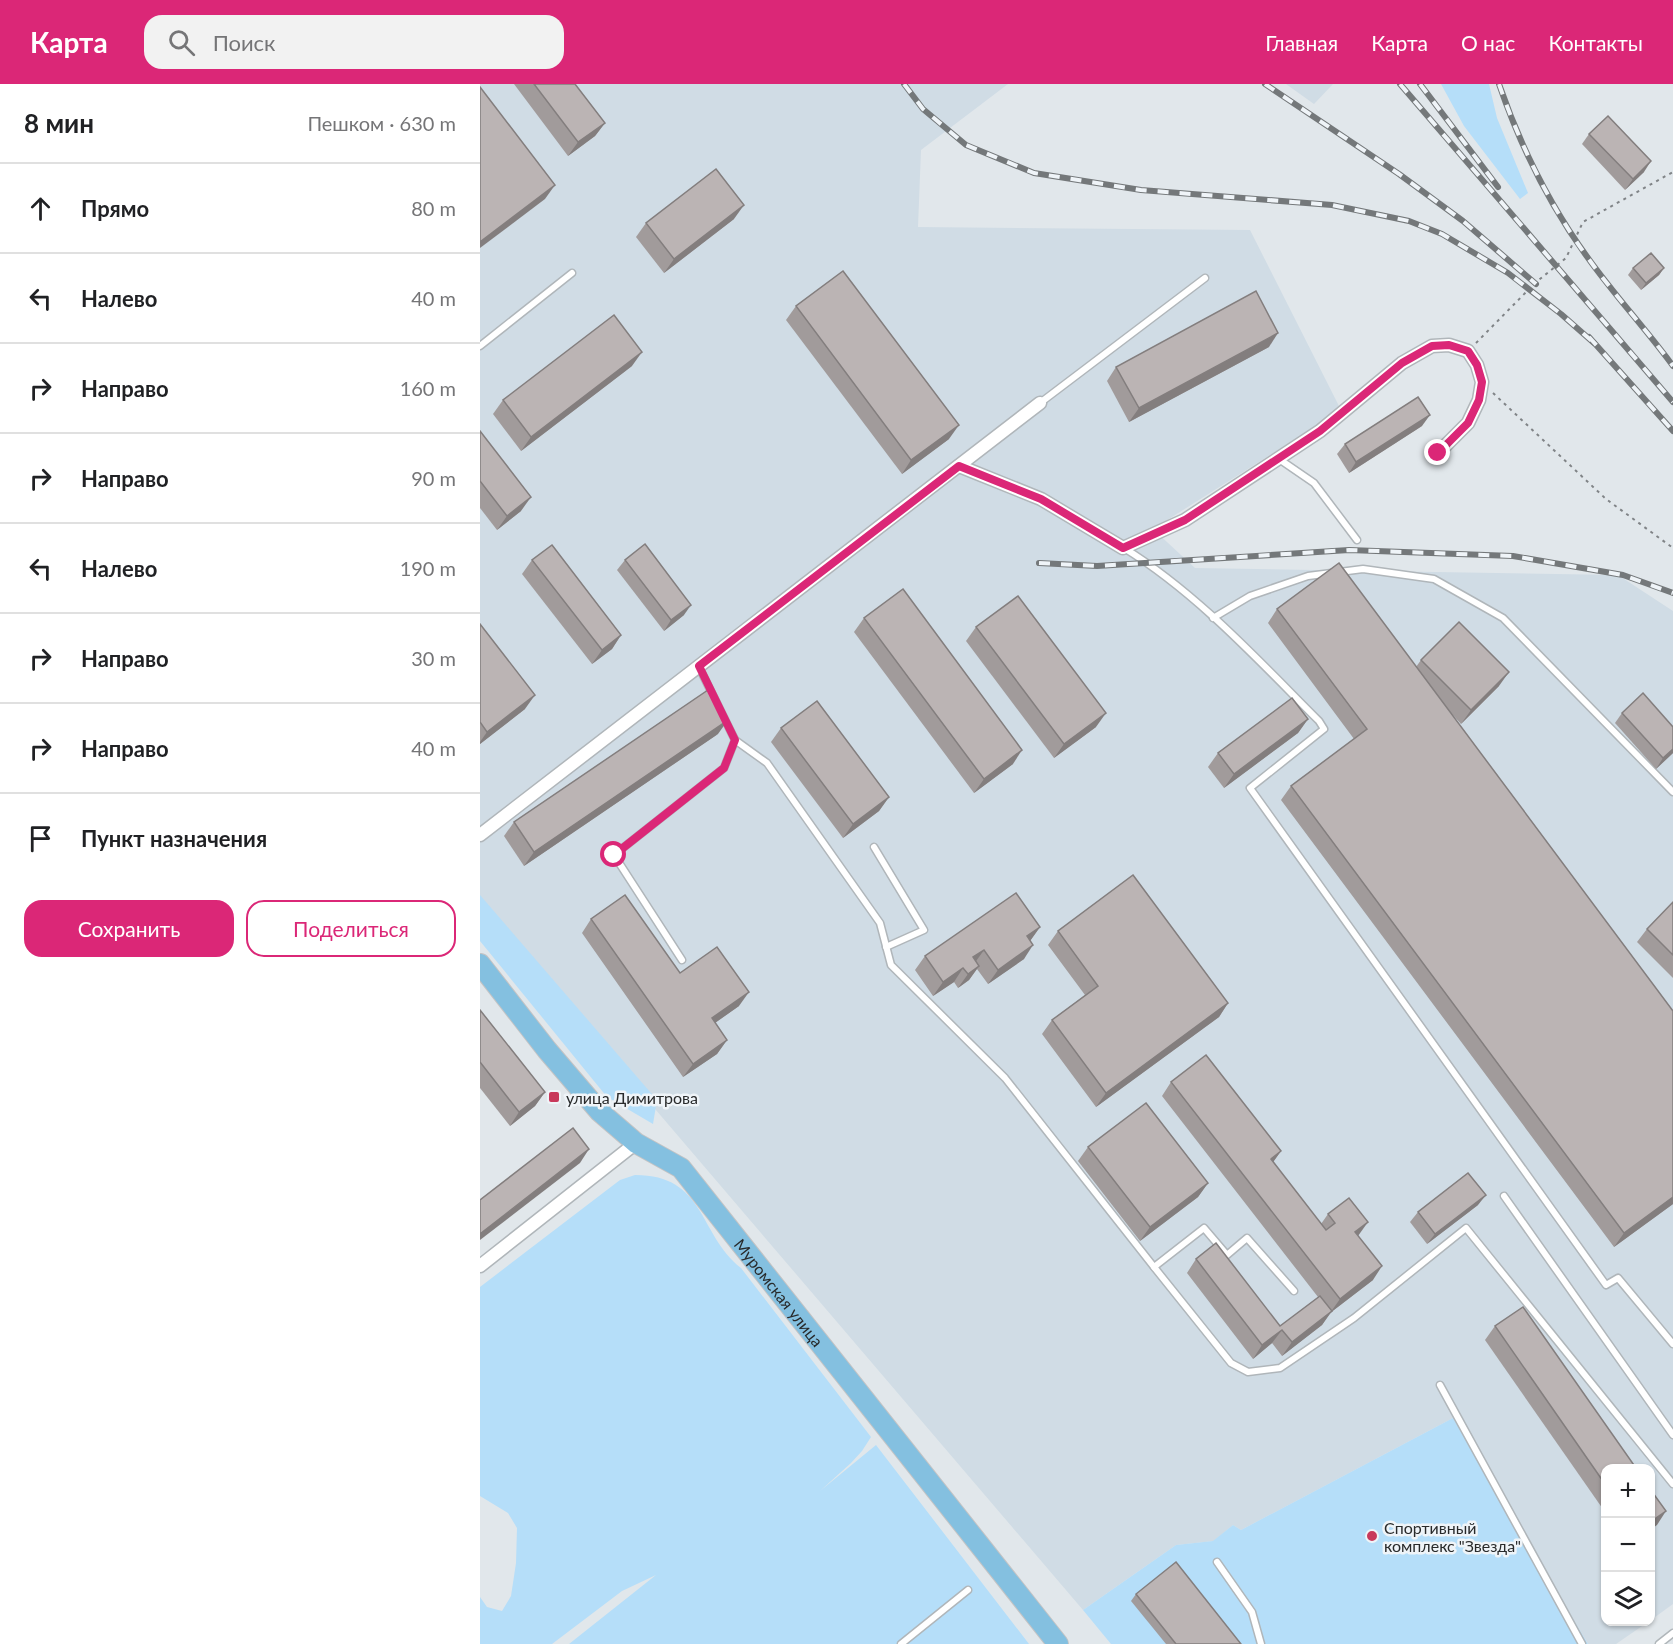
<!DOCTYPE html>
<html lang="ru">
<head>
<meta charset="utf-8">
<style>
	:root { --surface:#fff; --page:#f2f2f2; --text:#202124; --muted:#757577; --line:#e0e0e0; --accent:#db2777 }
	body { margin:0; font-family:Lato,sans-serif; background:var(--page); color:var(--text) }
	.controls { position:absolute; right:18px; bottom:18px; display:grid; overflow:hidden; border-radius:12px; box-shadow:0 2px 4px #0004 }
	.controls button { width:54px; height:54px; display:grid; place-items:center; padding:0; border:0; border-bottom:2px solid var(--line); background:var(--surface); color:var(--text); font:30px sans-serif }
	.stop { position:absolute; width:18px; height:18px; margin:-14px; border:4px solid #db2777; border-radius:50%; background:#fff }
	.stop.end { background:#db2777; border-color:#fff; box-shadow:0 2px 6px #0008 }
	.list { margin:0; padding:0; list-style:none }
	h2 { display:flex; justify-content:space-between; align-items:center; height:78px; margin:0; padding:0 24px; font-size:26px }
	h2 small { font-size:20px; font-weight:400; color:var(--muted) }
	.list li { display:grid; grid-template-columns:39px 1fr auto; gap:18px; align-items:center; box-sizing:border-box; height:90px; padding:0 24px; border-top:2px solid var(--line) }
	.list b { display:block; font-size:22px; white-space:nowrap }
	.list em { font-size:20px; font-style:normal; color:var(--muted) }
	.actions { display:flex; gap:12px; padding:18px 24px }
	.actions a { flex:1; padding:14px 0; border:2px solid var(--accent); border-radius:18px; text-align:center; font-size:21px; color:var(--accent) }
	.actions .main { background:var(--accent); color:#fff }
	.icon { flex:none; width:33px; height:33px; fill:none; stroke:currentColor; stroke-width:2; stroke-linecap:round; stroke-linejoin:round }
	.map { position:relative; flex:none; width:1193px; height:1560px; overflow:hidden }
	header { display:flex; align-items:center; gap:36px; box-sizing:border-box; height:84px; padding:0 30px; background:var(--accent); color:#fff }
	header strong { font-size:28px }
	nav { display:flex; gap:33px; margin-inline-start:auto; font-size:21px }
	.search { width:420px; height:54px; background:var(--page); display:flex; align-items:center; gap:15px; box-sizing:border-box; padding:0 21px; border-radius:18px; color:var(--muted); font-size:22px }
	main { display:flex }
	aside { flex:1; background:var(--surface) }
	.map>svg:first-child { display:block }
</style>
</head>
<body>
<header>
<strong>Карта</strong>
<div class="search"><svg class="icon" aria-label="search" viewBox="0 0 24 24"><circle cx="10" cy="10" r="6"/><path d="M15 15l6 6"/></svg>Поиск</div>
<nav><a>Главная</a><a>Карта</a><a>О нас</a><a>Контакты</a></nav>
</header>
<main>
<aside>
<h2>8 мин<small>Пешком · 630 m</small></h2>
<ul class="list">
<li><svg class="icon" aria-label="ahead" viewBox="0 0 24 24"><path d="M12 20V5M6 11l6-6 6 6"/></svg><div><b>Прямо</b></div><em>80 m</em></li>
<li><svg class="icon" aria-label="left" viewBox="0 0 24 24"><path d="M17 20v-9H6M10 6l-5 5 5 5"/></svg><div><b>Налево</b></div><em>40 m</em></li>
<li><svg class="icon" aria-label="right" viewBox="0 0 24 24"><path d="M7 20v-9h11M14 6l5 5-5 5"/></svg><div><b>Направо</b></div><em>160 m</em></li>
<li><svg class="icon" aria-label="right" viewBox="0 0 24 24"><path d="M7 20v-9h11M14 6l5 5-5 5"/></svg><div><b>Направо</b></div><em>90 m</em></li>
<li><svg class="icon" aria-label="left" viewBox="0 0 24 24"><path d="M17 20v-9H6M10 6l-5 5 5 5"/></svg><div><b>Налево</b></div><em>190 m</em></li>
<li><svg class="icon" aria-label="right" viewBox="0 0 24 24"><path d="M7 20v-9h11M14 6l5 5-5 5"/></svg><div><b>Направо</b></div><em>30 m</em></li>
<li><svg class="icon" aria-label="right" viewBox="0 0 24 24"><path d="M7 20v-9h11M14 6l5 5-5 5"/></svg><div><b>Направо</b></div><em>40 m</em></li>
<li><svg class="icon" aria-label="arrive" viewBox="0 0 24 24"><path d="M6 21V4h12l-3 4 3 4H6"/></svg><div><b>Пункт назначения</b></div></li>
</ul>
<div class="actions"><a class="main">Сохранить</a><a>Поделиться</a></div>
</aside>
<div class="map">
<svg width="1193" height="1560" viewBox="0 0 1193 1560">
	<rect width="100%" height="100%" fill="#e1e7eb"/>
	<!-- built -->
	<g fill="#d0dce5">
		<polygon points="0,0 528,0 441,66 438,143 770,146 861,326 673,445 715,484 1138,491 1193,527 1193,1520 1171,1536 1170,1384 1126,1384 1126,1538 1168,1538 1136,1560 1108,1560 973,1334 761,1446 753,1441 734,1457 696,1461 603,1526 0,820"/>
		<polygon points="806,0 853,0 834,20"/>
	</g>
	<!-- green -->
	<g fill="#b5def9">
		<polygon points="961,0 1009,0 1017,34 1048,109 1040,115 984,42"/>
		<polygon points="0,811 177,1016 173,1040 127,1013 0,857"/>
		<path d="M155,1091C226,1091 218,1150 261,1184L391,1353L382,1367L371,1379L340,1407L396,1361L549,1560H89L176,1491L142,1507L72,1560H0V1513L7,1523L22,1527L31,1512L36,1479L37,1444L28,1429L0,1412V1203L140,1096Z"/>
		<polygon points="973,1334 1108,1560 631,1560 603,1526 696,1461 733,1457 753,1441 761,1446"/>
	</g>
	<g fill="none" stroke-linecap="round" stroke-linejoin="round">
		<!-- lane casing -->
		<g stroke="#b0b6ba" stroke-width="9">
			<g id="lane">
				<polyline points="0,262 92,189"/>
				<polyline points="560,319 725,194"/>
				<polyline points="799,375 834,399 877,456"/>
				<path d="M644,464C717,509 779,577 839,637L844,645L770,704L1126,1201L1138,1194L1193,1260"/>
				<polyline points="733,534 770,512 828,492 883,485 954,495 1023,534 1193,708"/>
				<polyline points="255,656 287,679 400,839 411,881 525,994 674,1183"/>
				<polyline points="394,763 444,846 406,863"/>
				<polyline points="202,876 134,771 244,684 255,656 219,583"/>
				<polyline points="1024,1112 1193,1351"/>
				<polyline points="814,1207 767,1154 747,1171 724,1144 674,1183 751,1279 768,1288 800,1284 874,1234 986,1144 1193,1400"/>
				<polyline points="960,1301 1102,1560"/>
				<polyline points="737,1478 772,1528 781,1560"/>
				<polyline points="421,1560 488,1506"/>
				<polyline points="1179,1560 1193,1549"/>
			</g>
		</g>
		<!-- street casing -->
		<g stroke="#b0b6ba" stroke-width="15">
			<g id="street">
				<polyline points="479,382 561,415 643,464 705,436 840,347 922,279 952,262 969,261 988,267 997,281 1002,298 999,316 988,339 958,369"/>
				<polyline points="0,751 560,319"/>
				<polyline points="0,1182 156,1059"/>
			</g>
		</g>
		<!-- primary casing -->
		<g stroke="#c3c3c4" stroke-width="22">
			<g id="primary">
				<path id="s1" d="M0,880L67,966L120,1028L156,1059L201,1084L578,1560"/>
			</g>
		</g>
		<!-- path -->
		<g stroke="#808487" stroke-width="2" stroke-dasharray="3 4.5" stroke-linecap="butt">
			<polyline points="996,259 1055,199 1086,174 1103,138 1193,88"/>
			<polyline points="1013,309 1126,415 1193,464"/>
		</g>
		<!-- lane -->
		<use href="#lane" stroke="#fff" stroke-width="6"/>
		<!-- street -->
		<use href="#street" stroke="#fff" stroke-width="12"/>
		<!-- primary -->
		<use href="#primary" stroke="#84c0e0" stroke-width="20"/>
		<!-- rail casing -->
		<g stroke="#74787a" stroke-width="6">
			<g id="rail">
				<polyline points="424,0 443,25 486,61 554,89 661,106 852,121 929,137 962,150 1028,189 1081,230 1114,259"/>
				<polyline points="785,0 919,90 983,137 1056,200"/>
				<polyline points="920,0 1193,318"/>
				<polyline points="940,0 1018,103"/>
				<path d="M1019,0C1040,61 1070,122 1108,174C1135,212 1166,245 1193,282"/>
				<polyline points="1109,253 1193,347"/>
				<polyline points="559,479 617,482 869,466 1033,472 1143,491 1193,509"/>
			</g>
		</g>
		<!-- rail -->
		<use href="#rail" stroke="#eff4f8" stroke-width="4" stroke-dasharray="11" stroke-linecap="butt"/>
	</g>
	<!-- wall -->
	<g fill="#a19b9b">
		<polygon points="34,0 95,0 125,39 115,52 88,72"/>
		<polygon points="1109,50 1164,88 1145,106 1102,60"/>
		<polygon points="254,135 184,189 156,153 166,139"/>
		<polygon points="1153,184 1184,184 1179,191 1161,206 1148,191"/>
		<polygon points="316,222 469,355 422,390 306,236"/>
		<polygon points="789,263 649,338 627,297 636,283"/>
		<polygon points="152,282 41,367 13,330 23,316"/>
		<polygon points="942,342 869,389 857,370 865,360"/>
		<polygon points="0,347 41,427 17,446 0,424"/>
		<polygon points="52,476 141,551 132,565 112,580 42,490"/>
		<polygon points="145,476 204,531 184,547 137,486"/>
		<polygon points="797,525 936,583 941,576 1019,602 981,640 972,630 1193,1120 1134,1163 801,716 811,702 874,655 788,539"/>
		<polygon points="384,534 533,680 494,709 374,548"/>
		<polygon points="0,540 45,625 0,660"/>
		<polygon points="496,543 616,643 574,674 486,557"/>
		<polygon points="1142,629 1193,669 1176,685 1135,639"/>
		<polygon points="828,635 818,649 744,704 728,683 738,669"/>
		<polygon points="301,644 409,713 399,727 363,754 291,658"/>
		<polygon points="238,650 44,782 24,752 34,738"/>
		<polygon points="1193,818 1193,894 1157,858 1167,845"/>
		<polygon points="111,835 200,889 259,922 235,939 247,956 237,970 203,993 102,849"/>
		<polygon points="560,843 550,857 544,875 508,900 497,885 489,896 478,904 474,898 453,912 435,886 445,872"/>
		<polygon points="578,847 748,919 739,933 616,1023 562,950 572,936 605,911 568,861"/>
		<polygon points="0,926 65,1008 55,1022 30,1042 0,1004"/>
		<polygon points="691,998 801,1067 793,1078 841,1140 848,1130 878,1152 893,1196 850,1229 842,1241 802,1272 792,1259 773,1275 707,1189 716,1175 800,1242 838,1213 682,1012"/>
		<polygon points="608,1063 728,1099 718,1113 660,1157 598,1077"/>
		<polygon points="998,1121 947,1160 930,1138 938,1128"/>
		<polygon points="1015,1242 1125,1384 1125,1428 1005,1256"/>
		<polygon points="656,1510 761,1560 686,1560 651,1517"/>
	</g>
	<!-- shaded-wall -->
	<g fill="#837e7e">
		<polygon points="125,39 115,52 88,72 98,58"/>
		<polygon points="1171,77 1164,88 1145,106 1153,95"/>
		<polygon points="75,101 65,115 0,164 0,158"/>
		<polygon points="264,121 254,135 184,189 194,175"/>
		<polygon points="1184,184 1179,191 1161,206 1166,199"/>
		<polygon points="798,249 789,263 649,338 659,324"/>
		<polygon points="162,268 152,282 41,367 51,353"/>
		<polygon points="950,331 942,342 869,389 876,378"/>
		<polygon points="479,341 469,355 422,390 431,376"/>
		<polygon points="51,413 41,427 17,446 27,432"/>
		<polygon points="211,521 204,531 184,547 191,536"/>
		<polygon points="141,551 132,565 112,580 122,566"/>
		<polygon points="1029,588 1019,602 981,640 991,626"/>
		<polygon points="55,611 45,625 0,660 0,658 7,648"/>
		<polygon points="626,629 616,643 574,674 584,660"/>
		<polygon points="828,635 818,649 744,704 754,690"/>
		<polygon points="248,636 238,650 44,782 54,768"/>
		<polygon points="1193,665 1193,669 1176,685 1183,674"/>
		<polygon points="542,666 533,680 494,709 504,695"/>
		<polygon points="409,713 399,727 363,754 373,740"/>
		<polygon points="560,843 550,857 547,852"/>
		<polygon points="553,861 544,875 508,900 518,886"/>
		<polygon points="504,866 494,880 493,873"/>
		<polygon points="499,882 489,896 478,904 488,890"/>
		<polygon points="483,884 474,898 453,912 463,898"/>
		<polygon points="269,908 259,922 222,948 232,934"/>
		<polygon points="748,919 739,933 616,1023 626,1009"/>
		<polygon points="247,956 237,970 203,993 213,980"/>
		<polygon points="65,1008 55,1022 30,1042 39,1028"/>
		<polygon points="109,1065 100,1079 0,1156 0,1150"/>
		<polygon points="801,1067 791,1081 791,1075"/>
		<polygon points="728,1099 718,1113 660,1157 670,1143"/>
		<polygon points="1006,1111 998,1121 947,1160 955,1150"/>
		<polygon points="1193,1113 1193,1120 1134,1163 1144,1149"/>
		<polygon points="888,1138 878,1152 875,1148"/>
		<polygon points="902,1182 893,1196 850,1229 860,1215"/>
		<polygon points="852,1227 842,1241 802,1272 812,1258"/>
		<polygon points="802,1246 792,1259 773,1275 782,1261"/>
		<polygon points="1186,1427 1177,1441 1170,1446 1170,1438"/>
	</g>
	<!-- building -->
	<g fill="#bbb4b4" stroke="#837e7e" stroke-width="1.5">
		<polygon points="54,0 95,0 125,39 98,58"/>
		<polygon points="0,3 75,101 0,158"/>
		<polygon points="1128,32 1171,77 1153,95 1109,50"/>
		<polygon points="236,85 264,121 194,175 166,139"/>
		<polygon points="1171,169 1184,184 1166,199 1153,184"/>
		<polygon points="363,187 479,341 431,376 316,222"/>
		<polygon points="776,207 798,249 659,324 636,283"/>
		<polygon points="134,231 162,268 51,353 23,316"/>
		<polygon points="938,313 950,331 876,378 865,360"/>
		<polygon points="0,347 51,413 27,432 0,397"/>
		<polygon points="165,460 211,521 191,536 145,476"/>
		<polygon points="72,461 141,551 122,566 52,476"/>
		<polygon points="859,479 1193,927 1193,1113 1144,1149 811,702 887,645 797,525"/>
		<polygon points="423,505 542,666 504,695 384,534"/>
		<polygon points="538,512 626,629 584,660 496,543"/>
		<polygon points="979,538 1029,588 991,626 941,576"/>
		<polygon points="0,540 55,611 7,648 0,638"/>
		<polygon points="228,606 248,636 54,768 34,738"/>
		<polygon points="1163,609 1193,643 1193,665 1183,674 1142,629"/>
		<polygon points="812,614 828,635 754,690 738,669"/>
		<polygon points="337,617 409,713 373,740 301,644"/>
		<polygon points="653,791 748,919 626,1009 572,936 618,902 578,847"/>
		<polygon points="536,809 560,843 547,852 553,861 518,886 504,866 493,873 499,882 488,890 483,884 463,898 445,872"/>
		<polygon points="145,811 200,889 237,863 269,908 232,934 247,956 213,980 111,835"/>
		<polygon points="1193,818 1193,871 1167,845"/>
		<polygon points="0,926 65,1008 39,1028 0,978"/>
		<polygon points="726,971 801,1067 791,1075 846,1146 855,1139 848,1130 869,1114 888,1138 875,1148 902,1182 860,1215 691,998"/>
		<polygon points="666,1019 728,1099 670,1143 608,1063"/>
		<polygon points="93,1044 109,1065 0,1150 0,1116"/>
		<polygon points="988,1089 1006,1111 955,1150 938,1128"/>
		<polygon points="736,1159 800,1242 840,1212 852,1227 812,1258 802,1246 782,1261 716,1175"/>
		<polygon points="1043,1223 1156,1384 1125,1384 1125,1400 1015,1242"/>
		<polygon points="1170,1405 1186,1427 1170,1438"/>
		<polygon points="696,1478 761,1560 696,1560 656,1510"/>
	</g>
	<g fill="none" stroke-linecap="round" stroke-linejoin="round">
		<!-- route -->
		<polyline stroke="#db2777" stroke-width="8" points="134,771 244,684 255,656 219,582 479,382 561,415 643,464 705,436 840,347 922,279 952,262 969,261 988,267 997,281 1002,298 999,316 988,339 958,369"/>
	</g>
	<!-- markers -->
	<g fill="#c8395b" stroke="#eff4f8" stroke-width="2">
		<rect x="68" y="1007" width="12" height="12" rx="3"/>
		<circle cx="892" cy="1452" r="6"/>
	</g>
	<g text-anchor="middle" dominant-baseline="central" stroke-width="5" stroke-linejoin="round" paint-order="stroke">
		<!-- poi labels -->
		<g font-size="16" fill="#282a2b" stroke="#eff4f8" text-anchor="start">
			<text x="86" y="1013">улица Димитрова</text>
			<text x="904" y="1443">Спортивный<tspan x="904" dy="18">комплекс "Звезда"</tspan></text>
		</g>
		<!-- street labels -->
		<g font-size="16" fill="#282a2b" stroke="#eff4f8">
			<text stroke="none"><textPath href="#s1" startOffset="448">Муромская улица</textPath></text>
		</g>
	</g>
</svg>
<div class="controls">
<button>+</button>
<button>−</button>
<button><svg class="icon" aria-label="layers" viewBox="0 0 24 24"><path d="M12 4l9 5-9 5-9-5zM3 14l9 5 9-5"/></svg></button>
</div>
<div class="stop" style="left:134px;top:771px"></div>
<div class="stop end" style="left:958px;top:369px"></div>
</div>
</main>
</body>
</html>
